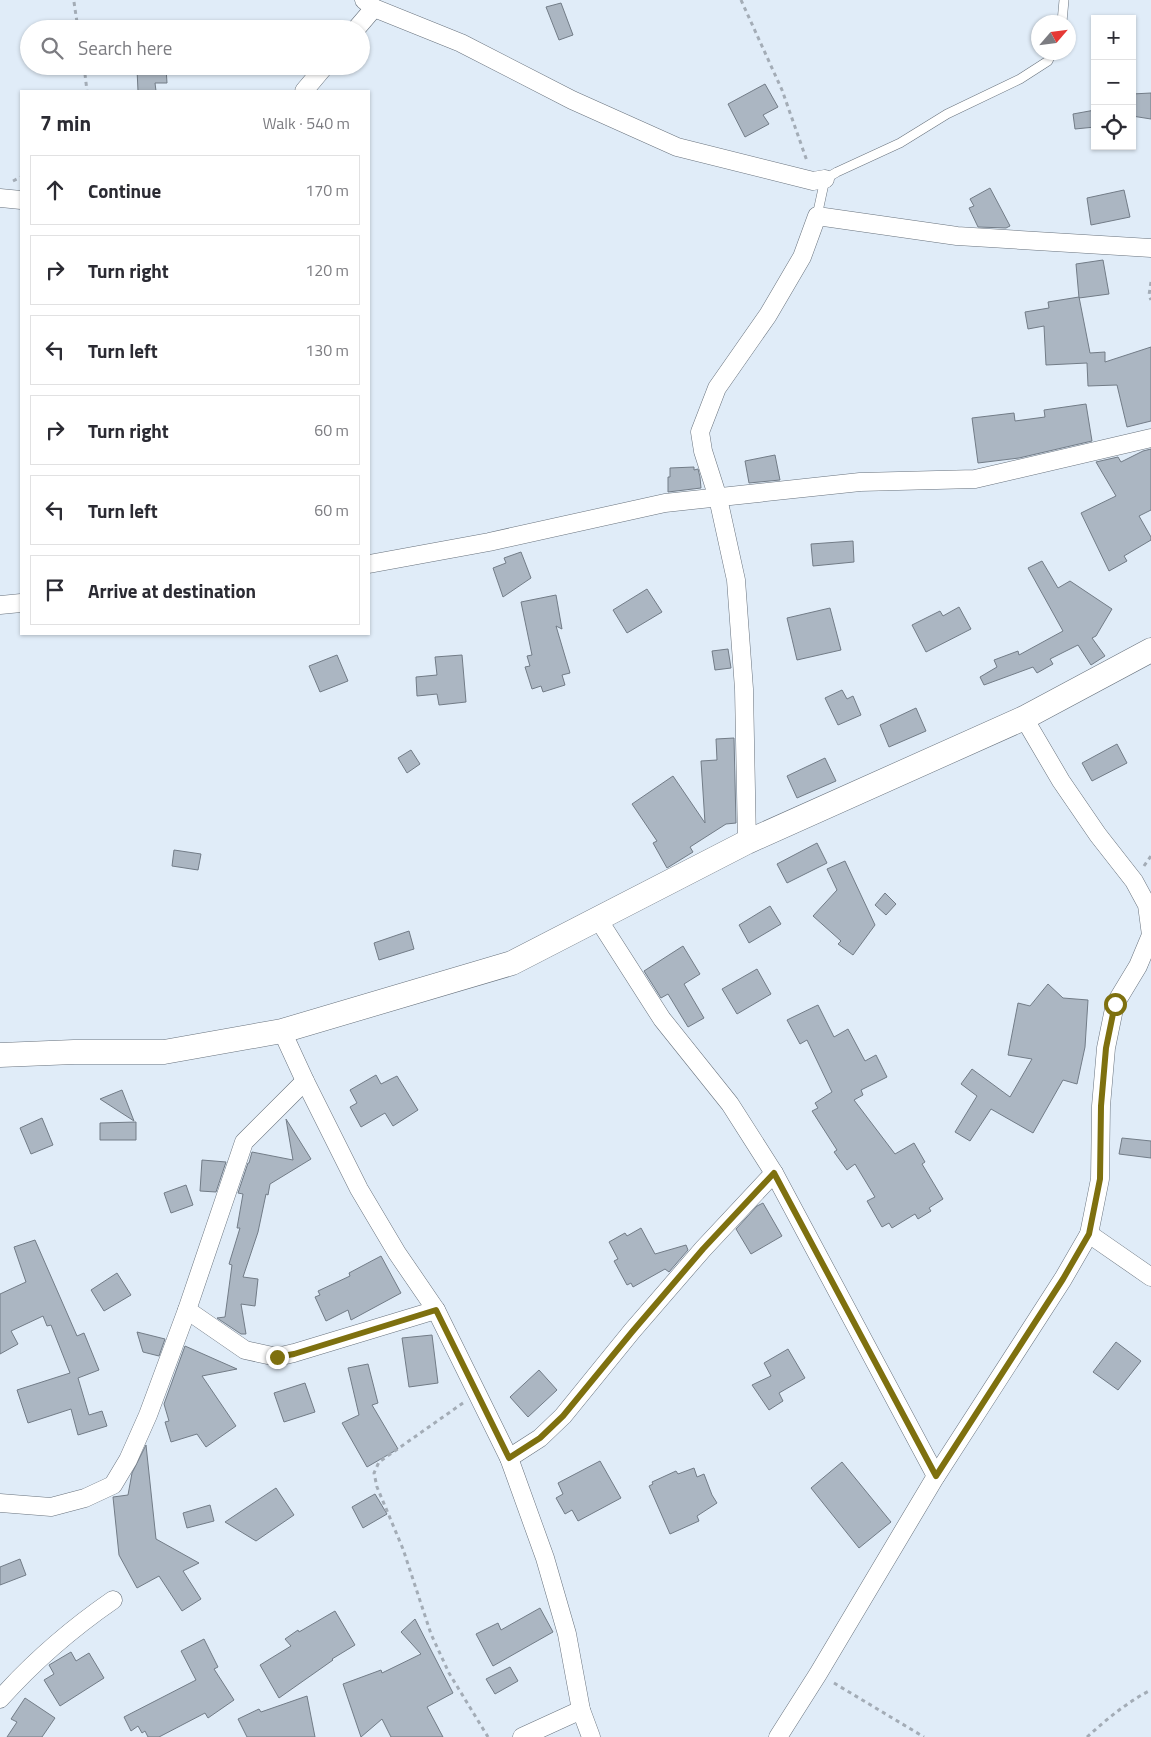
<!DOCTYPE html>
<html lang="en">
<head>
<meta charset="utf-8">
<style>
	:root { --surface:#fff; --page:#f2f2f3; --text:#2b2b33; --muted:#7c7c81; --line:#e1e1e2 }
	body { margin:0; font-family:"Titillium Web",sans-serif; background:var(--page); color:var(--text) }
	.controls { position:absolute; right:15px; top:15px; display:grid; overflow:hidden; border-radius:0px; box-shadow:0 1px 4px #0004 }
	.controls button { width:45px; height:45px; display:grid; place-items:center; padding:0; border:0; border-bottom:1px solid var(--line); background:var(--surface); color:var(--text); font:25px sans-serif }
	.compass { position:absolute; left:1031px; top:15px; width:45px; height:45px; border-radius:50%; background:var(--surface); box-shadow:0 1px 4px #0004; rotate:62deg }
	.stop { position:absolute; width:15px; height:15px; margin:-11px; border:4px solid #7e700f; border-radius:50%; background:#fff }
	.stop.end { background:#7e700f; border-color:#fff; box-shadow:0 1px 5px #0008 }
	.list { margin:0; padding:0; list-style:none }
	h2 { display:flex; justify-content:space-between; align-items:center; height:65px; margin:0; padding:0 20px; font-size:21px }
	h2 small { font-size:16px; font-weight:400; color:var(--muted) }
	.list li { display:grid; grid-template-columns:32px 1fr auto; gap:15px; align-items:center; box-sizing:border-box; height:70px; margin:0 10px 10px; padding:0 10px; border:1px solid var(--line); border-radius:0px }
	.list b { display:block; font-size:19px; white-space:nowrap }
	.list em { font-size:16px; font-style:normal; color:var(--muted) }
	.icon { flex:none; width:28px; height:28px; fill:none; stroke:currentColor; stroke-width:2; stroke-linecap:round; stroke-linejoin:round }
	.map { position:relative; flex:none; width:1151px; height:1737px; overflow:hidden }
	.search { position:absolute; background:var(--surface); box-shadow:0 1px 4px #0004; left:20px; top:20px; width:350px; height:55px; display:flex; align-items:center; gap:12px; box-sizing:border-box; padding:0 18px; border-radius:28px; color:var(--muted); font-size:19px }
	.panel { position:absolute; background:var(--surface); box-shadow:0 1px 4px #0004; left:20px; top:90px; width:350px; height:545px; border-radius:0px }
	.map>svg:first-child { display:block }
</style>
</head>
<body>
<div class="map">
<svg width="1151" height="1737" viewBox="0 0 1151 1737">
	<rect width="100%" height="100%" fill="#e0ecf8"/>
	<!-- building -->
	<g fill="#abb6c2" stroke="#727c87">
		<polygon points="561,3 573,35 559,40 546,7"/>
		<polygon points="166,68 167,83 155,83 156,91 138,91 137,69"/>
		<polygon points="765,84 778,107 763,115 769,124 745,137 728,104"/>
		<polygon points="1151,93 1151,119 1132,116 1132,94"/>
		<polygon points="1095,110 1095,127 1075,129 1073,114"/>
		<polygon points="990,188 1009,224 1010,226 1006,228 978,227 969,208 974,206 970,199"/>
		<polygon points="1124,190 1130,217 1091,225 1087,198"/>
		<polygon points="1103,260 1109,294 1079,298 1076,264"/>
		<polygon points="1079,297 1090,353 1105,352 1105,362 1151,347 1151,421 1127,427 1117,385 1088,386 1087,363 1046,365 1044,326 1028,329 1025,312 1049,308 1048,302"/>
		<polygon points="1086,404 1092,441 1019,458 978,463 972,418 1014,413 1015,421 1045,417 1044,410"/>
		<polygon points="1151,449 1151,510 1139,516 1151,537 1151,540 1124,556 1127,561 1109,571 1081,513 1116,496 1096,462 1118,457 1121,462 1143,451"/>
		<polygon points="775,455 780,480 749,483 745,461"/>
		<polygon points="694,467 694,470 698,469 700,477 701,488 668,492 668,477 670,477 670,468"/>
		<polygon points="853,541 854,562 813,566 811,544"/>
		<polygon points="521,552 531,578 503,597 493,568 506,563 504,558"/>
		<polygon points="1042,561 1058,588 1070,581 1112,609 1096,636 1092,638 1105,656 1091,665 1078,645 1050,659 1053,664 1037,673 1033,667 984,685 980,677 997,667 994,660 1018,651 1019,655 1063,631 1028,568"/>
		<polygon points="647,589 662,612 627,633 613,610"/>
		<polygon points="556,595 562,629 556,626 570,673 562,675 565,685 543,692 541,686 532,689 525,667 530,666 527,656 532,655 521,602"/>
		<polygon points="959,607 971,629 926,652 912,625 940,611 943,616"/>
		<polygon points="830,608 841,650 797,660 787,618"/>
		<polygon points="728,649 731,668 715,670 712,651"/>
		<polygon points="337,655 348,681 320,692 309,666"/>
		<polygon points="462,655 466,702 439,705 437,694 417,696 416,677 437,675 435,657"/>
		<polygon points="842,690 847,699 853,696 861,715 838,725 825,698"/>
		<polygon points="916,708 926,731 889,747 880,725"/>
		<polygon points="734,738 736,823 726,824 690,847 693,852 667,868 653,843 657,841 632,804 673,776 705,823 701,761 717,760 716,739"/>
		<polygon points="1117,744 1127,763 1092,781 1082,763"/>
		<polygon points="411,750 420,764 407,773 398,758"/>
		<polygon points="825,758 836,781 797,798 787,776"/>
		<polygon points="817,843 827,863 787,883 777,864"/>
		<polygon points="174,850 201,854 198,870 172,866"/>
		<polygon points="845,861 875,925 853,955 838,944 841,941 813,916 837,890 827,869"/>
		<polygon points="885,893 896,904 886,915 875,905"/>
		<polygon points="770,906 781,924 749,943 739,925"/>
		<polygon points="409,931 414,949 379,960 374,943"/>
		<polygon points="683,946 700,974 684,984 704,1018 688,1027 668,994 661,998 644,971"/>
		<polygon points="757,969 771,994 737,1014 722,989"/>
		<polygon points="1048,984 1063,998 1088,1000 1085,1047 1077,1084 1063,1080 1033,1133 991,1109 970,1141 955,1132 977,1096 961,1084 972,1069 1010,1097 1032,1059 1008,1055 1018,1003 1030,1006"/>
		<polygon points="818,1005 834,1037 848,1029 865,1061 876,1055 887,1077 861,1090 863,1095 854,1100 895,1154 914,1143 925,1162 922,1164 943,1199 929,1208 931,1211 918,1219 915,1214 892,1228 889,1223 882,1227 867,1201 875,1197 855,1164 847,1170 834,1152 837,1150 812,1111 818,1108 815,1103 832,1092 807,1040 800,1044 787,1020"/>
		<polygon points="376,1075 381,1084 397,1076 418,1110 393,1126 385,1113 361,1127 350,1107 357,1103 350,1090"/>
		<polygon points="122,1090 134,1121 100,1099"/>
		<polygon points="42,1118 53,1145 31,1154 20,1128"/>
		<polygon points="286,1119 311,1159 270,1184 268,1195 266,1194 258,1232 243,1277 258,1279 255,1306 241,1304 246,1334 241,1334 217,1318 225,1317 232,1265 229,1264 240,1228 237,1228 243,1194 238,1193 248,1163 249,1163 252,1152 293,1160"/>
		<polygon points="136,1122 136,1140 100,1140 100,1123"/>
		<polygon points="1122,1138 1151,1141 1151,1158 1119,1154"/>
		<polygon points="202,1160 226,1162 216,1192 200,1191"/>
		<polygon points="186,1185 193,1205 171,1213 164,1193"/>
		<polygon points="763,1203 782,1236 751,1254 736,1229 757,1206"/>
		<polygon points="641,1228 655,1254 686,1245 688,1250 669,1272 665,1269 633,1287 631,1283 627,1285 614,1261 618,1259 609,1242 625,1233 627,1236"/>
		<polygon points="35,1240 77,1336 84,1333 99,1370 78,1378 89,1415 102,1411 107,1426 78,1435 71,1409 28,1423 17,1390 70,1373 51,1325 47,1326 43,1316 11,1331 18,1344 0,1354 0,1294 26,1282 14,1247"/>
		<polygon points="381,1256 401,1293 351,1320 348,1310 326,1321 315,1297 320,1295 318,1291 350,1276 349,1273"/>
		<polygon points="117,1273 131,1295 104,1311 91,1290"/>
		<polygon points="137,1332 165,1339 159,1356 143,1352"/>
		<polygon points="432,1335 438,1383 409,1387 402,1338"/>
		<polygon points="1116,1342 1141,1361 1118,1390 1093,1372"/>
		<polygon points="185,1346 237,1369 202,1376 236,1426 206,1447 197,1434 171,1442 165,1422 169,1421 164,1404"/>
		<polygon points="788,1349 805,1378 779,1393 783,1401 769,1410 752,1385 771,1376 764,1363"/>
		<polygon points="368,1364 378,1403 372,1405 398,1449 367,1467 342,1423 359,1415 348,1368"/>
		<polygon points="539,1370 557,1390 528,1417 510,1397"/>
		<polygon points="305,1383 315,1412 284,1422 274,1393"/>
		<polygon points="146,1445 156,1539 199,1563 183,1571 201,1599 182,1611 159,1576 137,1588 119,1555 113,1497 128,1495 132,1473"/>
		<polygon points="600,1461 621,1498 578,1521 572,1510 565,1514 556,1498 563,1494 558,1483"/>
		<polygon points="842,1462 891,1522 859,1548 811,1488"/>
		<polygon points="694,1468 697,1477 704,1474 712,1495 717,1503 697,1516 699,1521 670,1534 649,1486 653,1484 652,1482 676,1471 678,1474"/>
		<polygon points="276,1488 294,1515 256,1541 225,1522"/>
		<polygon points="375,1494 387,1514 363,1528 352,1507"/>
		<polygon points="210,1505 214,1521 187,1528 183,1513"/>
		<polygon points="20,1559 26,1575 0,1585 0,1567"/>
		<polygon points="540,1608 553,1632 493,1666 476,1634 498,1623 501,1630"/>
		<polygon points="335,1611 355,1645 332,1659 333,1660 279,1698 260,1665 291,1646 285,1639 298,1630 299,1632"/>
		<polygon points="415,1619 453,1693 427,1707 443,1737 391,1737 382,1719 361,1737 343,1684 381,1670 382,1673 421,1654 401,1632"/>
		<polygon points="204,1639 218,1667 214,1669 234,1700 208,1718 205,1713 159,1737 148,1737 145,1731 142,1733 138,1726 131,1731 124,1717 196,1680 181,1651"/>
		<polygon points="71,1652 76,1661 89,1653 104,1678 60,1706 44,1680 54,1674 49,1665"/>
		<polygon points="510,1667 518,1681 495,1694 486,1679"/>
		<polygon points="307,1696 315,1737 247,1737 238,1719 259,1709 261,1712"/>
		<polygon points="25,1698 55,1718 42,1737 7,1737 17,1722 11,1719"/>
	</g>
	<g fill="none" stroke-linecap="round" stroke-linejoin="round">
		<!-- lane casing -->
		<g stroke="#68727d" stroke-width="10">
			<g id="lane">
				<polyline points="1062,22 1064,0"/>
				<polyline points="817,216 825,179 837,172 900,143 947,114 1020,79 1048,61 1052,52"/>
			</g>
		</g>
		<!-- street casing -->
		<g stroke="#68727d" stroke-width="19">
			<g id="street">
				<polyline points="364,0 374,8 461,43 572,100 677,147 813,181 825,179"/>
				<polyline points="356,29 374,8"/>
				<polyline points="304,91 325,66"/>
				<polyline points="0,198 21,200"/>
				<polyline points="369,564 489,542 665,503 860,482 975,479 1151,438"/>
				<polyline points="0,605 21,603"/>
				<polyline points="747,842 744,689 736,580 718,498 703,451 700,432 717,388 768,315 802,257 817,216 957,236 1151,248"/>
				<polyline points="598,919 662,1019 730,1104 774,1173 936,1476"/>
				<polyline points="282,1031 305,1081 359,1189 397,1253 436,1310 509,1458 545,1558 567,1634 581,1710 591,1737"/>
				<polyline points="1089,1234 1151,1277"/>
				<polyline points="187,1310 245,1350 277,1357 294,1353 436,1310"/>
				<polyline points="509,1458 540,1438 563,1416 632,1331 703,1249 774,1173"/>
				<polyline points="0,1503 51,1507 85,1498 113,1485 128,1460 148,1415 187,1310 244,1142 305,1081"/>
				<path d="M0,1699C34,1661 71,1629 113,1600"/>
				<polyline points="522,1737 581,1710"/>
				<polyline points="778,1737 818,1674 936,1476 1063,1279 1089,1234 1100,1179 1101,1106 1106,1048 1115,1004 1138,966 1151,935 1147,905 1134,881 1098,835 1061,781 1024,718"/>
			</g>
		</g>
		<!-- secondary casing -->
		<g stroke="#68727d" stroke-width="25">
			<polyline id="secondary" points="0,1055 74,1052 164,1052 282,1031 512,963 747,842 1024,718 1151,650"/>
		</g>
		<!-- path -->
		<g stroke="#a3acb6" stroke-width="3" stroke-dasharray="4 4" stroke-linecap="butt">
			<polyline points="741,0 782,90 807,161"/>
			<polyline points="74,2 78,29"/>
			<polyline points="84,66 87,91"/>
			<polyline points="13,181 21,177"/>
			<polyline points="1151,282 1149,295 1151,300"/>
			<polyline points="1144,866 1151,856"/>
			<polyline points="463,1403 379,1462 374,1473 377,1487 403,1549 431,1634 449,1673 488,1737"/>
			<polyline points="834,1683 924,1737"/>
			<path d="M1087,1737C1107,1719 1127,1702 1151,1690"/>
		</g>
		<!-- lane -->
		<use href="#lane" stroke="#fff" stroke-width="9"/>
		<!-- street -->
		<use href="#street" stroke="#fff" stroke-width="18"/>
		<!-- secondary -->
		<use href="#secondary" stroke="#fff" stroke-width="24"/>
	</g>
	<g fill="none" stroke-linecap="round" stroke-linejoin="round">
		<!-- route -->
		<polyline stroke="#7e700f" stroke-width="6" points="277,1357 294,1354 436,1310 509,1458 540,1438 563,1416 632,1332 703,1249 774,1173 936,1476 1063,1279 1089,1234 1100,1179 1101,1106 1106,1048 1115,1004"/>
	</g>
</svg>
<div class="controls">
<button>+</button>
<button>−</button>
<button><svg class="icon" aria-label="locate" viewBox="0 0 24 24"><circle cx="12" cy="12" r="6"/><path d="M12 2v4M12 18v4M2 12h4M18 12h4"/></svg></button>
</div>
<svg class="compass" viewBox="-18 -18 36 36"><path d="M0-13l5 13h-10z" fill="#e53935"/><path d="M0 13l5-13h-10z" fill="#7c7c81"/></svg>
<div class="stop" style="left:1115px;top:1004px"></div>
<div class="stop end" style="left:277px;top:1357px"></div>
<div class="search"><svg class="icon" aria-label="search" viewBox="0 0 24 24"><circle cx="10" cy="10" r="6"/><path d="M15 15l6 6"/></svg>Search here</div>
<section class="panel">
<h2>7 min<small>Walk · 540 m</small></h2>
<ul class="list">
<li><svg class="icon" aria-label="ahead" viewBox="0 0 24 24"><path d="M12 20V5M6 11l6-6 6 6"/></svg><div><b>Continue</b></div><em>170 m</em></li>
<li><svg class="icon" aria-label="right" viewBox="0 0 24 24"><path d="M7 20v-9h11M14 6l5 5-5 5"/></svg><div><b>Turn right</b></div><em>120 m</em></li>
<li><svg class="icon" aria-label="left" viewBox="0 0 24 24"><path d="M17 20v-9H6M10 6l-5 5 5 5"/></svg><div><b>Turn left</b></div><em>130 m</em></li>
<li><svg class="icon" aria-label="right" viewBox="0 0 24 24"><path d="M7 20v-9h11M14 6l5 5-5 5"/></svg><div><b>Turn right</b></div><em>60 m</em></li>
<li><svg class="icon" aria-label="left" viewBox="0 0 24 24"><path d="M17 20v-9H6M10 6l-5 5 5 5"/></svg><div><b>Turn left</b></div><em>60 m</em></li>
<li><svg class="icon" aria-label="arrive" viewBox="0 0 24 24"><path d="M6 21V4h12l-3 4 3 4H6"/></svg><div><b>Arrive at destination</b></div></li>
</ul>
</section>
</div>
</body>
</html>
